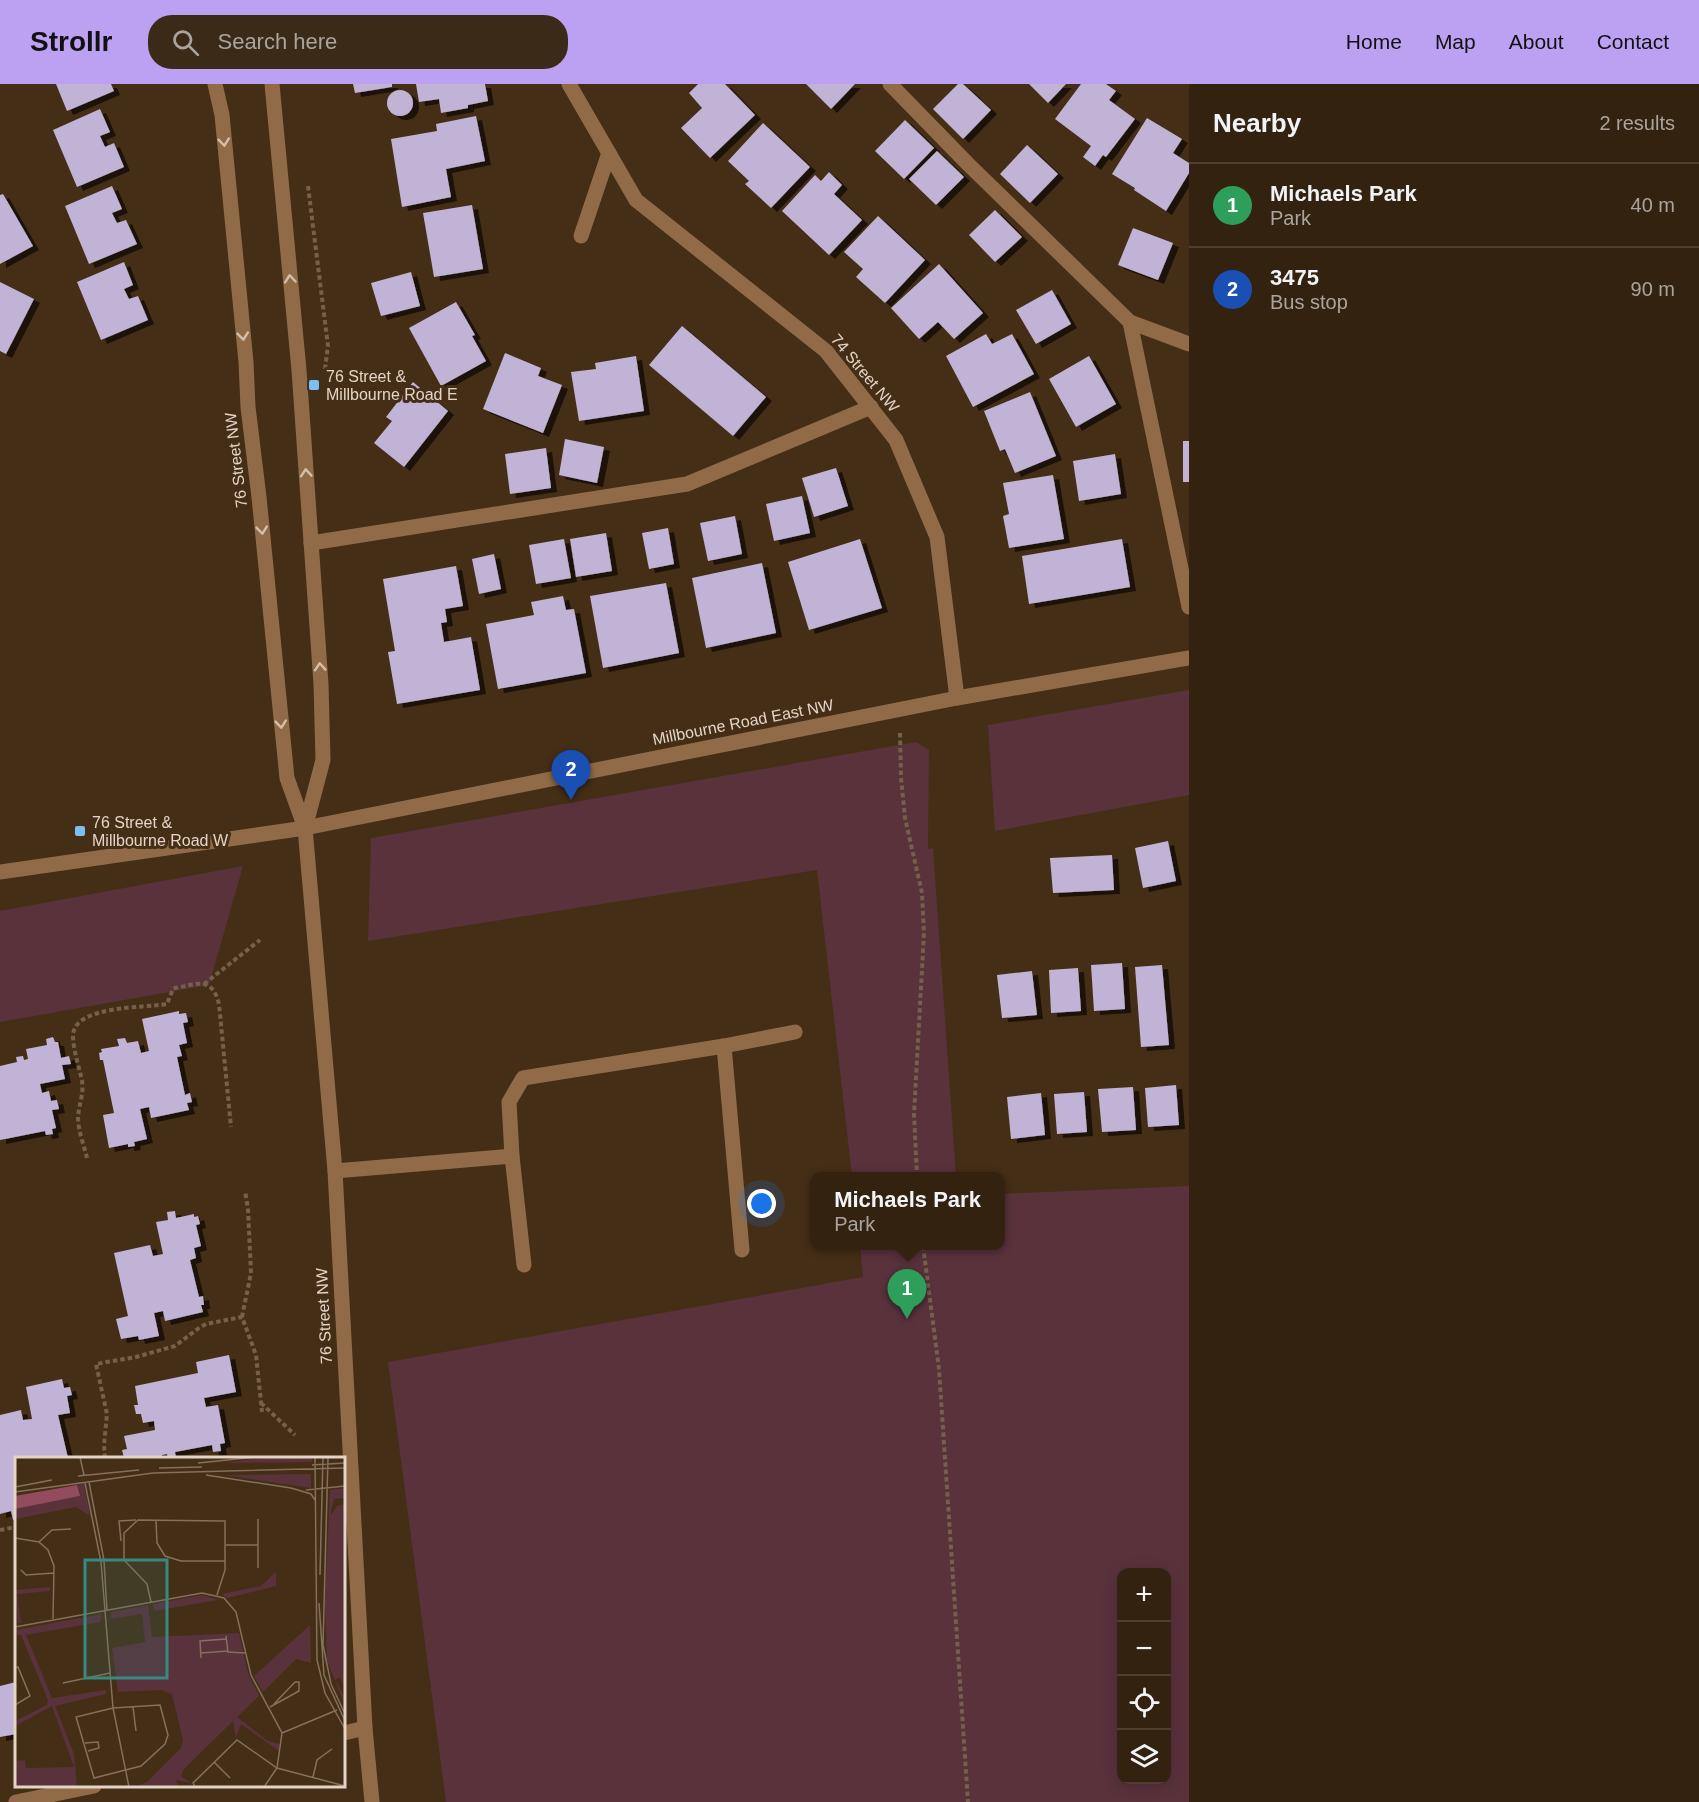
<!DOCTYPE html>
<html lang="en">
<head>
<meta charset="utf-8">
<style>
	:root { --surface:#342210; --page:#3c2a19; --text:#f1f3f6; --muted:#a9a49f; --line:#4e3f30; --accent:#bca0f2 }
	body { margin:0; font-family:Helvetica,sans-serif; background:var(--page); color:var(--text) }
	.controls { position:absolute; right:18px; bottom:18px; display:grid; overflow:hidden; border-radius:12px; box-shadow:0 3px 15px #0003 }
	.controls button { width:54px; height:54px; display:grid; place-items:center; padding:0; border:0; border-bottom:2px solid var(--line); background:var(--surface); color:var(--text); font:30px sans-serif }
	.you { position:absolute; left:762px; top:1120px; width:21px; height:21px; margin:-15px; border:4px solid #fff; border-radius:50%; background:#1a73e8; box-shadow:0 0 0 9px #1a73e833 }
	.badge { display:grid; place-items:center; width:39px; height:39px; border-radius:50%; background:var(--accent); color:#fff; font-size:20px; font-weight:700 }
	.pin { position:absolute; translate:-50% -50px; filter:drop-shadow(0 2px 3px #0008) }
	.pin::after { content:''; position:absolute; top:32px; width:21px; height:18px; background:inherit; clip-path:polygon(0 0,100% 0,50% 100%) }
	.popup { position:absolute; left:810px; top:1088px; width:195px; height:78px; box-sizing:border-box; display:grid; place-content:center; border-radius:12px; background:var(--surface); filter:drop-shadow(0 2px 4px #0005); font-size:20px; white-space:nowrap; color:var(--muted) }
	.popup b { font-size:22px; color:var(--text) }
	.popup::after { content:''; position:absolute; left:50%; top:100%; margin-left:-12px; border:12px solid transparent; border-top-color:var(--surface) }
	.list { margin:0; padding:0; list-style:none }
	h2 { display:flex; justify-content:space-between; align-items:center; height:78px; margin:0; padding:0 24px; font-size:26px }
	h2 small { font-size:20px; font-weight:400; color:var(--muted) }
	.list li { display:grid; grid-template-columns:39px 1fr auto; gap:18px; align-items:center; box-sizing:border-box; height:84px; padding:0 24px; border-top:2px solid var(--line) }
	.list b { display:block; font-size:22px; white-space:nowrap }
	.list p { margin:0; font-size:20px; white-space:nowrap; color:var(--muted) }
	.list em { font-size:20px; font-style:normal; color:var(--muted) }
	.icon { flex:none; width:33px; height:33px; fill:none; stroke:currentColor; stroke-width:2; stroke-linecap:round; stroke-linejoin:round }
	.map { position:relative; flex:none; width:1189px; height:1718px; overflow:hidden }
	header { display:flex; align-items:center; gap:36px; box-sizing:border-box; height:84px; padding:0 30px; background:var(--accent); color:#111 }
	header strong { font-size:28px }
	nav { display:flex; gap:33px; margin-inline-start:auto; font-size:21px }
	.search { width:420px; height:54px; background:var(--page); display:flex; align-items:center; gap:15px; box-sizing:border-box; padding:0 21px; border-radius:24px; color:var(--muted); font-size:22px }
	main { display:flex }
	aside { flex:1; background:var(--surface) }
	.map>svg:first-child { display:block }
</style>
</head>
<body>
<header>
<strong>Strollr</strong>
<div class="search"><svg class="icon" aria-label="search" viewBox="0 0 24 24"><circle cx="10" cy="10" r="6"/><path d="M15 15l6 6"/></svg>Search here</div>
<nav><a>Home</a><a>Map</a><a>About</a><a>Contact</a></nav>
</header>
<main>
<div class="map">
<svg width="1189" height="1718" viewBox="0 0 1189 1718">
	<defs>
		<filter id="shadow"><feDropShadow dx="6" dy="4" stdDeviation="0" flood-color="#0009"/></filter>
	</defs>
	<rect width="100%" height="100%" fill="#452e16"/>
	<!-- green -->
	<g fill="#59323c" fill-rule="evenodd">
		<polygon points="1189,606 1189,711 995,747 988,641"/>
		<polygon points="916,658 929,666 928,765 933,764 956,1092 852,1092 817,786 368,857 371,754"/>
		<polygon points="243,782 209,901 0,938 0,827"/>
		<path d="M1189,1102V1718H446L388,1278L863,1193L860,1162H1000V1110ZM1166,1488V1696H1122V1488Z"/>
	</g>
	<!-- building -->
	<g fill="#c1b3d5" filter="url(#shadow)">
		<polygon points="56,0 111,0 114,7 67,27"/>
		<polygon points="353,0 392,0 392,3 355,9"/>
		<polygon points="416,0 485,0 488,17 468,21 468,24 441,29 439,15 419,18"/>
		<polygon points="698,0 725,0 755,31 710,74 681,44 702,24 689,9"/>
		<polygon points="806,0 855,0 831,25"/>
		<polygon points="958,0 963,0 991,26 963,55 933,25"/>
		<polygon points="1029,0 1066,0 1048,19"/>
		<polygon points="1081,0 1106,0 1116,7 1109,16 1135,35 1106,73 1103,71 1095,82 1083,73 1091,62 1055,35"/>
		<circle cx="400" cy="19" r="13"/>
		<polygon points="100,25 110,48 100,52 105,63 114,59 124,83 77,103 53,46"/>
		<polygon points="476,32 485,77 446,85 451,113 402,123 391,55 437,47 436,40"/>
		<polygon points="1147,34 1182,55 1173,69 1189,79 1189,89 1166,127 1134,106 1135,104 1112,90"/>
		<polygon points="905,36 934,64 904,95 875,67"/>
		<polygon points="763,39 810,83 771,124 745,100 749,97 728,77"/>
		<polygon points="1027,61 1058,90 1030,119 1000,90"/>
		<polygon points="937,67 964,93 936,121 909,95"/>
		<polygon points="829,88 842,101 834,110 862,136 829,171 782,127 815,91 821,97"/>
		<polygon points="112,102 122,125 112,129 117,139 126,136 137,160 89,180 65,122"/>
		<polygon points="3,110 33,162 0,180 0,111"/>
		<polygon points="472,121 483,185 434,193 423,129"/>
		<polygon points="995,126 1022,153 995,178 969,151"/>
		<polygon points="878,132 925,176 885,219 856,193 863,185 844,168"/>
		<polygon points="1133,144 1173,159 1158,196 1118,181"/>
		<polygon points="124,178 133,201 124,205 129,215 138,212 148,236 101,256 77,198"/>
		<polygon points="939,180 983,229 954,255 938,238 919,255 891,224"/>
		<polygon points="411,188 420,222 381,232 371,199"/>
		<polygon points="0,198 34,215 6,270 0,267"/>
		<polygon points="1052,206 1071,240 1036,260 1016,226"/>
		<polygon points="456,218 475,251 472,252 486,277 441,302 409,244"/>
		<polygon points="682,242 766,313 733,352 649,281"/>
		<polygon points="986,250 992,260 1012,250 1034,290 973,323 946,272"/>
		<polygon points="505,269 541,284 538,292 562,301 543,349 483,325"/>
		<polygon points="636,272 644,327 579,337 571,288 596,285 595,279"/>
		<polygon points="1089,272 1116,320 1076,343 1049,295"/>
		<polygon points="413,298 448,327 404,383 374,359 392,337 386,333"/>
		<polygon points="1030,308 1056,372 1015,389 1005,365 1000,367 984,327"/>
		<polygon points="565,355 604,363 597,399 559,391"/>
		<rect x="1183" y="357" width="6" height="41"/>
		<polygon points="546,364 551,404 510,410 505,370"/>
		<polygon points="1115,370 1121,410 1079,417 1073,377"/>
		<polygon points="836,384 848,422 814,433 802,394"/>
		<polygon points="1053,391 1064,455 1009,464 1003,432 1009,430 1003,399"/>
		<polygon points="802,412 810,449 774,457 766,420"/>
		<polygon points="735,432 742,470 708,477 700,439"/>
		<polygon points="668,444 674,480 649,485 642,449"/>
		<polygon points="606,449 612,487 576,493 570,455"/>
		<polygon points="564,455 571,494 536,500 529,461"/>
		<polygon points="860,455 882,524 809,546 788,478"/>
		<polygon points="1122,455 1130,503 1029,520 1022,472"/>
		<polygon points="494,470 501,505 479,510 472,475"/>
		<polygon points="762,479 776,549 706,564 692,494"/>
		<polygon points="456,482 463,522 445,525 447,538 441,539 444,558 471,553 480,606 397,620 388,568 395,567 383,495"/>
		<polygon points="666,499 679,569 603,584 590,512"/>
		<polygon points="563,512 566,526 574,525 586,589 498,605 486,540 534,531 531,518"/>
		<polygon points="1168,757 1176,797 1143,804 1135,764"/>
		<polygon points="1112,771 1114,806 1053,809 1050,774"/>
		<polygon points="1122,879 1125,925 1094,927 1091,881"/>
		<polygon points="1162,881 1169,961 1141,963 1135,883"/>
		<polygon points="1078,884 1081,927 1051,929 1049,886"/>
		<polygon points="1032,887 1037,931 1002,934 997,891"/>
		<polygon points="179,927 179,930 186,929 188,938 183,939 187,959 179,961 182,972 177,973 185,1011 190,1009 192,1018 187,1019 189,1026 151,1034 149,1023 140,1025 147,1055 134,1058 135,1062 128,1063 128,1060 109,1064 103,1031 114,1029 103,976 100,976 99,969 102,968 101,965 119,962 117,955 125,954 127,959 138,957 141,969 149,967 142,935"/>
		<polygon points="53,953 55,958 58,958 61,974 69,972 71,980 62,981 65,995 40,1000 42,1009 49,1007 51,1017 57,1016 59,1025 52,1026 56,1044 52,1045 53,1050 46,1051 45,1047 0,1056 0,982 17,978 16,973 23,972 24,976 28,975 26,965 47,961 46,955"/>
		<polygon points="1176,1001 1179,1041 1148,1043 1145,1004"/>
		<polygon points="1133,1003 1136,1046 1102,1048 1098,1005"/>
		<polygon points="1084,1008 1087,1048 1057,1050 1054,1010"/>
		<polygon points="1041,1009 1045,1051 1011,1055 1007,1013"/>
		<polygon points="175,1127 176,1134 194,1130 194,1133 198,1132 200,1140 196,1141 201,1162 194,1164 196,1174 190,1176 199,1213 203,1212 204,1221 201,1221 203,1228 165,1237 163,1227 154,1229 159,1252 139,1256 138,1252 121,1255 116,1235 128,1232 114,1169 150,1161 153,1172 163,1170 156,1138 168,1136 167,1128"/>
		<polygon points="229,1271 236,1308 204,1314 206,1323 218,1321 225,1359 220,1360 221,1367 213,1368 212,1361 175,1368 176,1374 168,1374 167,1370 162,1371 162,1374 124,1374 122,1366 127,1365 124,1352 155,1346 154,1337 143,1339 141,1330 136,1330 134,1321 138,1321 135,1302 198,1289 196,1278"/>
		<polygon points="62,1295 64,1304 70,1303 72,1311 67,1312 70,1329 58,1331 68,1374 16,1374 16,1435 13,1436 11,1427 0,1430 0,1331 21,1326 23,1336 32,1335 26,1303"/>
		<polygon points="16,1598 16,1650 0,1653 0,1602"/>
	</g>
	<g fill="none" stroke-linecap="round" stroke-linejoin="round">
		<!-- path -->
		<g stroke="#74604b" stroke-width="4" stroke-dasharray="4.5 3" stroke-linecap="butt">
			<polyline points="308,102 328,262 325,285"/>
			<polyline points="900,649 901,693 905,734 922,809 924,849 914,1030 917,1092"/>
			<polyline points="204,900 260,856"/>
			<path d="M87,1074C84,1061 78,1047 78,1033C79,1021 84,1009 82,997C79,982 73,966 73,951C75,921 145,924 167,920L173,905L175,904C198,900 212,892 219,920L231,1043"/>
			<polyline points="923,1162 939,1285 968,1718"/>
			<polyline points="242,1233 251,1189 248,1125 245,1107"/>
			<polyline points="261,1319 295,1351"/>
			<polyline points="105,1374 104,1361 107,1330 96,1280 136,1273 175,1262 199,1244 206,1240 242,1233 256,1271 262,1328"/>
			<polyline points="0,1446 16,1443"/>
		</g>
		<!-- minor -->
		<g stroke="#916b47" stroke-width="15">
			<polyline points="215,0 222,31 246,278 248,323 259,413 287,694 305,744 335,1087 365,1644 372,1718"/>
			<polyline points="272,0 299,286 321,600 323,676 305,744"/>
			<polyline points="569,0 636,116 826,267 896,356 937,453 957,614"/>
			<polyline points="890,0 968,80 1130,238 1189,260"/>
			<polyline points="581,152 609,69"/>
			<polyline points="1130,238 1189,523"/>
			<polyline points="311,459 687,400 871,323"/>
			<polyline points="0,788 305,744 957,614 1189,574"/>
			<polyline points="724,962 742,1166"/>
			<polyline points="512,1072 509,1018 523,994 724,962 795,948"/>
			<polyline points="335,1087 512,1072 524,1181"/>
			<polyline points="344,1649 365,1644"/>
			<polyline points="16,1718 94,1702"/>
		</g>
	</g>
	<!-- one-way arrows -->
	<defs><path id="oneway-chevron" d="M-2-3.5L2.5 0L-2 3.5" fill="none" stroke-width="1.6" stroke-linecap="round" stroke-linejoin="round" transform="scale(1.5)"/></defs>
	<g stroke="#d3bfad">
		<use href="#oneway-chevron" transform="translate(224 58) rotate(84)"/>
		<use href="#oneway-chevron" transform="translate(290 195) rotate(-95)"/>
		<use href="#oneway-chevron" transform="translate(243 252) rotate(84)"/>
		<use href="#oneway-chevron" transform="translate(306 389) rotate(-94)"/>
		<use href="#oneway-chevron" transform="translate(262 446) rotate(84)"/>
		<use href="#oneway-chevron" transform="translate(320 583) rotate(-94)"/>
		<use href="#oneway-chevron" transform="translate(281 640) rotate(84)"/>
	</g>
	<!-- markers -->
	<g fill="#79bff8" stroke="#452e16" stroke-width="2">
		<rect x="308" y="295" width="12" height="12" rx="3"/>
		<rect x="74" y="741" width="12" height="12" rx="3"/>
	</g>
	<g text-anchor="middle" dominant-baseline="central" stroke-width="6" stroke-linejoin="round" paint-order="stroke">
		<!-- street labels -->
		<g font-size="16" fill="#e3d4c6" stroke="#452e16">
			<text transform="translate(865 289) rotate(50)">74 Street NW</text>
			<text transform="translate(236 376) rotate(-97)">76 Street NW</text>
			<text transform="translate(743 638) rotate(-11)">Millbourne Road East NW</text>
			<text transform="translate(324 1232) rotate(-93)">76 Street NW</text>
		</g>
		<!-- poi labels -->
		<g font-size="16" fill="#e3d4c6" stroke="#452e16" text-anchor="start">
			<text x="326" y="292">76 Street &amp;<tspan x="326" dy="18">Millbourne Road E</tspan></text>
			<text x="92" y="738">76 Street &amp;<tspan x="92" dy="18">Millbourne Road W</tspan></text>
		</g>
	</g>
	<!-- overview -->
	<g transform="translate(15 1373)">
		<rect width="330" height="330" fill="#452e16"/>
		<path d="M249,0H297V5L209,6ZM296,17V31L209,18ZM69,27L75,59L61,50L0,62V52L65,39L62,28ZM330,31V41L319,42L316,55V58L322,49L330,47V233L325,220L320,223L330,240V249L312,203L310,146L315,33ZM261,115V129L212,141L207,137L246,129ZM35,130V134L2,137L6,166H3L0,133ZM188,138L203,143L139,154L138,147ZM133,148L137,180L224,176L233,216L244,239L222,260L253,284L265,287L264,294L226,267L221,281L218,264L169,312L166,319L176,326L161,323L163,330H120L132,325L166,291L168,283L157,237L146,233L103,235L97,191L130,185L127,157L96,162V155ZM87,157L85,165L11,178L37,241L91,233V237L40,249L59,297L62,330H0V304L10,303L11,311L59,310L37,249L0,269V264L32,248L33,243L6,178H0V173ZM295,168L296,206L281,202L248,235L239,219Z" fill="#59323c"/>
		<path d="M62,28L65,39L0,52V39Z" fill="#924c5e"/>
		<path fill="none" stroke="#84705c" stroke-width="1.5" d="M65,0L69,18M300,0L302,203L310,236L330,272M313,0L308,188L316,227L330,257M183,6L242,0M297,8L330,6M144,11L187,10M191,18L276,31L296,37L300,43M63,19L124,13M74,25L89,103L92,154M70,26L86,105L98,251L114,330M0,30L37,23M291,33L330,29M0,35L138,16L330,11M243,62V111M141,63L142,86L150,99L166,104H210M0,81L24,85L37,73L56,72M106,84L104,64L121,63M24,85L33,93L39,109L38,162M211,88H243M6,113L11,118L39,116M305,118L308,0M136,145L132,127L109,103V76L123,63L210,64V113L202,138M304,146L309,218L330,264M0,170L187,136L209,141L221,155L236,218L267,276L262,311L249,330M211,179L213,195L230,196M186,196L213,194M186,201L185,184L211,182M0,211L3,210L15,239L0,248M48,226L95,216M145,248L153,278L150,287L126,309L79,321L61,260L98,251ZM118,250L121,274M255,250L284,234V225H280L259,247M267,276L322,253M70,286L83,285L84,291L73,294M199,305L215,321M298,320L302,303L317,292M180,330L178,326L222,283L262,311L330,329"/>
		<path fill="#398980" fill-opacity="0.15" stroke="#398980" stroke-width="3" d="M70,103H152V221H70Z"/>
		<rect width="330" height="330" fill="none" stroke="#e3d4c6" stroke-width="3"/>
	</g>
</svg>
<div class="controls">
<button>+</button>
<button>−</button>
<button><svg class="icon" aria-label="locate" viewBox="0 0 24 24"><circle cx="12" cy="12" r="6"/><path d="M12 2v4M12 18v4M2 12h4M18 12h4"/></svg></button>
<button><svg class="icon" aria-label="layers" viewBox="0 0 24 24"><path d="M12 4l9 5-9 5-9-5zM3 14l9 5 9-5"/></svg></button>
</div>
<div class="you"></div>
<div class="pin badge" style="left:907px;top:1235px;background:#2e9e5b">1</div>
<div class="popup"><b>Michaels Park</b>Park</div>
<div class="pin badge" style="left:571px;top:716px;background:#1a4fb4">2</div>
</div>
<aside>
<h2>Nearby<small>2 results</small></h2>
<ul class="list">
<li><span class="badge" style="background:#2e9e5b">1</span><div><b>Michaels Park</b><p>Park</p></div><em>40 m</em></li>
<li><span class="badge" style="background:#1a4fb4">2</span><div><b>3475</b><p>Bus stop</p></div><em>90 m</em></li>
</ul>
</aside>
</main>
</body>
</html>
